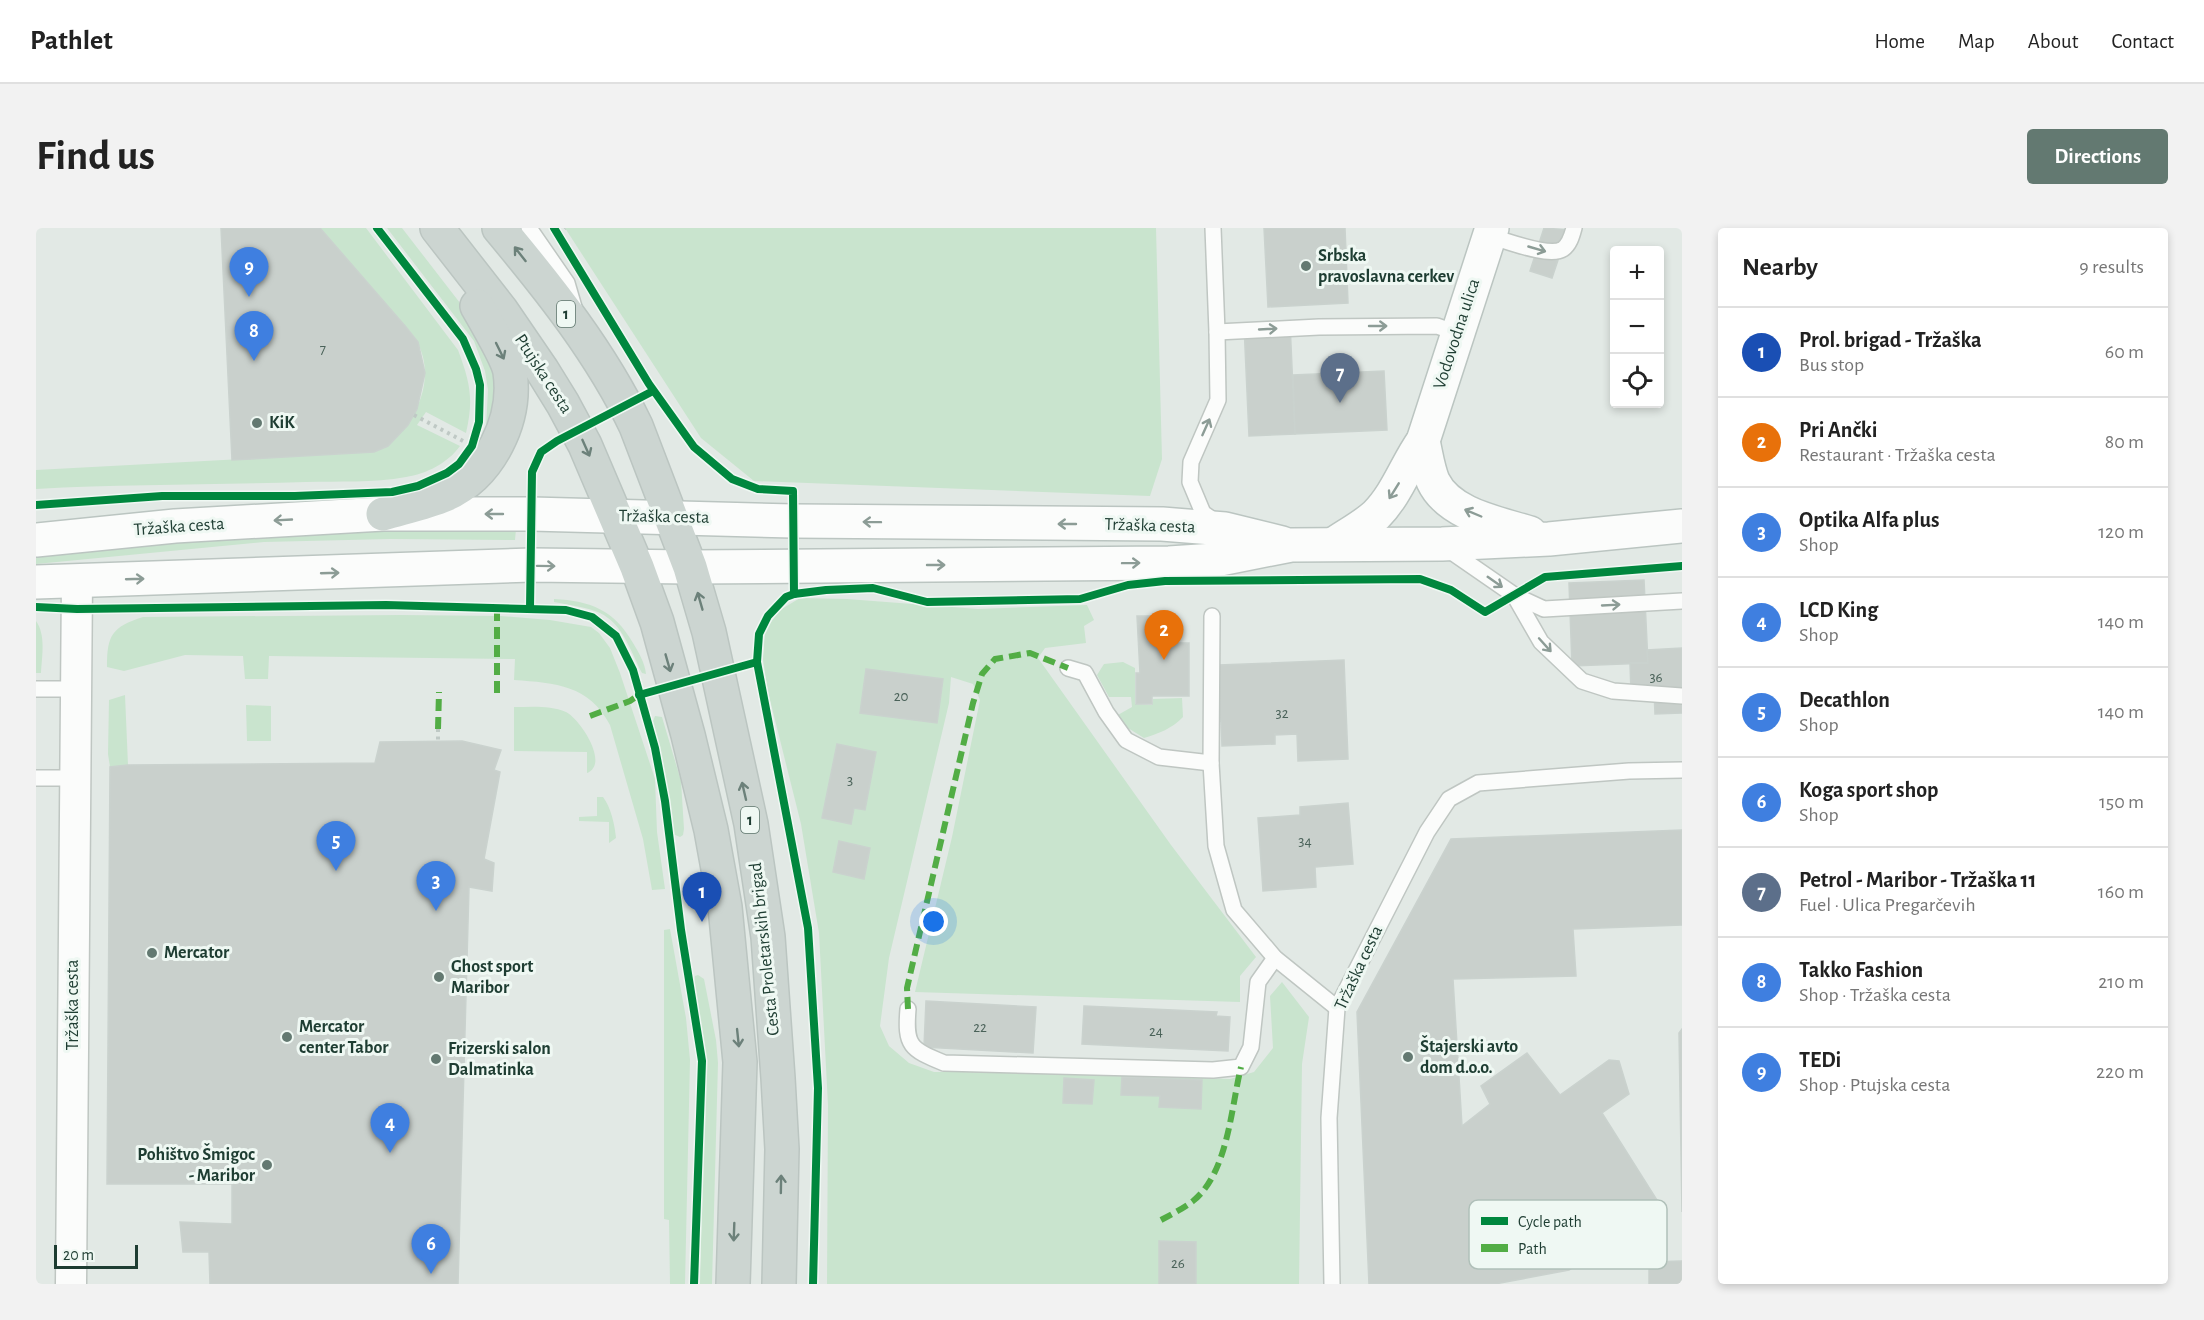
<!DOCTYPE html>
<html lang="en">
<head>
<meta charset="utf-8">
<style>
	:root { --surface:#fff; --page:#f2f2f2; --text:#222; --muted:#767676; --line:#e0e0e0; --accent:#637971 }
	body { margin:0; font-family:"Alegreya Sans",sans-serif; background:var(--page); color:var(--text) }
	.controls { position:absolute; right:18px; top:18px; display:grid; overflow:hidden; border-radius:6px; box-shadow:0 3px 9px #0003 }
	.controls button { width:54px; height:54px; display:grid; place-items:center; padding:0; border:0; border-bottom:2px solid var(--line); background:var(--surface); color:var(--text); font:30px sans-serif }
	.scale { position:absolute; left:18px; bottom:15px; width:84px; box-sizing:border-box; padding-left:6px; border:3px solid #1e3d32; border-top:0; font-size:16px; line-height:21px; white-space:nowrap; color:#1e3d32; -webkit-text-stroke:4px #eff8f3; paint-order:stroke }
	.you { position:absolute; left:898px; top:694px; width:21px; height:21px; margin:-15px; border:4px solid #fff; border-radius:50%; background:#1a73e8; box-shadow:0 0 0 9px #1a73e833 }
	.badge { display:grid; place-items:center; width:39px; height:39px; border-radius:50%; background:var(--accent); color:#fff; font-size:20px; font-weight:700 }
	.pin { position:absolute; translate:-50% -50px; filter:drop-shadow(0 2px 3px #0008) }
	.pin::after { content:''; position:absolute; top:32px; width:21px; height:18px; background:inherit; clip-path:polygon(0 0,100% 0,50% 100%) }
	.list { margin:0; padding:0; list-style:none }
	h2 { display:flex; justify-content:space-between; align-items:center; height:78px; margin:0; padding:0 24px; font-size:26px }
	h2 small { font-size:20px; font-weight:400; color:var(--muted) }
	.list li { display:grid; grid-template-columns:39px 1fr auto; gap:18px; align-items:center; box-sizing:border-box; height:90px; padding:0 24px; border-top:2px solid var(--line) }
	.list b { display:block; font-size:22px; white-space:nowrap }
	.list p { margin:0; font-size:20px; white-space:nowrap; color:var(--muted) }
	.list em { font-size:20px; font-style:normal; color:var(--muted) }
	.icon { flex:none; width:33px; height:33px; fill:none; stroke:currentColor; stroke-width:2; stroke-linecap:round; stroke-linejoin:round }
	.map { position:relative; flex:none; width:1646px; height:1056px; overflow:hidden; border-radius:6px }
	header { display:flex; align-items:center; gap:36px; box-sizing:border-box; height:84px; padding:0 30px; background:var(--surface); border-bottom:2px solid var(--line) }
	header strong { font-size:28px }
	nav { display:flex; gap:33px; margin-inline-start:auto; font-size:21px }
	.intro { display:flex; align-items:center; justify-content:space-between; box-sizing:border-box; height:144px; padding:0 36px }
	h1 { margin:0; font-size:42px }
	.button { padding:15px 27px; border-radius:6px; background:var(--accent); color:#fff; font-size:21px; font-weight:700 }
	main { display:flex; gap:36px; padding:0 36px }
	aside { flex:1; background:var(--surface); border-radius:6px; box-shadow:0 3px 9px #0003 }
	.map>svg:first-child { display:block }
</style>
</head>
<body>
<header>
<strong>Pathlet</strong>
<nav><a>Home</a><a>Map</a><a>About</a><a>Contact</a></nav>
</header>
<div class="intro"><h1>Find us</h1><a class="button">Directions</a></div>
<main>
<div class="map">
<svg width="1646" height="1056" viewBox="0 0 1646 1056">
	<rect width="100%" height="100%" fill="#e2e9e5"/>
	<!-- green -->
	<g fill="#c9e4ce">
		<path d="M284,0H330L422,122C434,154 438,171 430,205L390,184L381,197L424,218C412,235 390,246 370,249C337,255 303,253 270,254C180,257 90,256 0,261V242L338,224C376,206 403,154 381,114C378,108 374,103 370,99Z"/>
		<polygon points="351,0 366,0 424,75 447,108 463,144 460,187 450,200 452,162 449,143 438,113"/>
		<polygon points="529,0 1120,0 1126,231 1114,268 718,253 665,210"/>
		<polygon points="354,301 480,301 479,312 354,311 228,314 0,336 0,327 129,314"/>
		<polygon points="764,370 811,371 942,381 1051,377 1058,392 1048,398 1050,415 1009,420 1002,430 1135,617 1220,729 1204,748 1204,774 879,764 916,609 944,472 937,456 915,449 913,475 853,730 844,798 853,818 873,835 898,844 1024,844 1194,851 1218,844 1237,820 1234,768 1246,754 1273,789 1266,836 1263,1056 791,1056 792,877 783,705 765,596 732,464 727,432 729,402 744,382"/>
		<path d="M518,371C555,373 578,382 597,415C603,425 609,435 610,446L606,445C595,424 587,396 564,385C551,379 533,377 518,374Z"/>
		<path d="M364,387L465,388L514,392L555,399L563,405L574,420L584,445L619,551L621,604L629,661L616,662L607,611L574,497C553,457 520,455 478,452L479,431L233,428L232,451H209L207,428L149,427L88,443L71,439C71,407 76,399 107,389Z"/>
		<path d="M0,393C10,407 6,428 5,445H0Z"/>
		<path d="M1087,434L1099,440V476L1116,477L1117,471L1146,470L1147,489C1135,501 1124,505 1108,510L1092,500L1080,488L1096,479L1095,469H1073L1061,447L1068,436Z"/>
		<polygon points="89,467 92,537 74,539 72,526 73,472"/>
		<polygon points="210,477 235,478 235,513 211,513"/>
		<path d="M478,479C495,479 514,477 530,484C544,491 574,536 551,545V524L478,523Z"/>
		<polygon points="619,488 626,489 645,553 648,601 647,607 644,609 637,606 629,547 616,496"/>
		<path d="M561,569H567C575,579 579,598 580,610L573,615V594L543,593V589L561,588Z"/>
		<polygon points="634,701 650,790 654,832 649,1056 634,1056 633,992 628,991 628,702"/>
		<path d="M662,747L668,751L680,812L682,835L676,1056H664L669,823C669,803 654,763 659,748Z"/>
	</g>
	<!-- building -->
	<g fill="#c9d0cc" stroke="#cad2ce" stroke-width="1.5">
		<polygon points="185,0 284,0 370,99 382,114 389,145 381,181 372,197 352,218 338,224 196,232"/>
		<polygon points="1228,0 1309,0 1312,75 1232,79"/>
		<polygon points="1508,0 1532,2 1516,50 1494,43"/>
		<polygon points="1254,95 1259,206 1213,208 1208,97"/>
		<polygon points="1348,143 1351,202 1259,206 1257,147"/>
		<polygon points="1608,352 1612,435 1536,438 1533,355"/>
		<polygon points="1101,388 1140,388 1140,415 1153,415 1153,468 1116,468 1116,476 1100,476 1100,445 1104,445"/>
		<polygon points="1646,420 1646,485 1619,486 1618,463 1595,464 1594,435 1612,435 1611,422"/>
		<polygon points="1308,432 1312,531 1262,533 1261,506 1239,507 1239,505 1239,516 1186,518 1185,494 1178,476 1184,458 1183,437"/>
		<polygon points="830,441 907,451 901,495 824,485"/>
		<polygon points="426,513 465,522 458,542 464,544 448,631 458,635 456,663 433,659 422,1056 174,1056 173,1024 147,1024 144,994 196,996 196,956 71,956 74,539 92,537 339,535 344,514"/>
		<polygon points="801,516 840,524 829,582 818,580 815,596 786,590"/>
		<polygon points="1312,575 1317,636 1279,639 1280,659 1227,663 1222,590 1264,587 1264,579"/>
		<polygon points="1646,602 1646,697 1537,701 1540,748 1417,751 1426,898 1454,876 1445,858 1491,825 1524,867 1573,832 1583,833 1593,866 1566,885 1626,980 1533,1042 1459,1056 1333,1056 1321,784 1415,611"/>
		<polygon points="803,613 834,620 828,651 797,644"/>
		<polygon points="890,773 1000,779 997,825 888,819"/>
		<polygon points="1048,778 1181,784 1180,788 1194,789 1192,823 1046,816"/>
		<polygon points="1646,801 1646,984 1643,805"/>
		<polygon points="1086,849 1166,852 1165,881 1123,879 1124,868 1085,867"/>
		<polygon points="1028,850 1058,852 1056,876 1027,875"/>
		<polygon points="1123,1013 1160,1014 1160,1056 1123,1056"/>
		<polygon points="1646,1033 1646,1056 1613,1056 1613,1034"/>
	</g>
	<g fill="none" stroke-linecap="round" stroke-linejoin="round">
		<!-- lane casing -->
		<g stroke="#bfc6c2" stroke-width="18">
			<g id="lane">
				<polyline points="493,0 531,55 538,79"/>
				<polyline points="1177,0 1181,104 1182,172 1155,234 1154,254 1167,285 1180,294"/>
				<path d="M1453,8C1469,12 1513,30 1527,21C1534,16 1536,7 1538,0"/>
				<polyline points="1181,104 1283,99 1401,98 1421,105"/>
				<polyline points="1410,320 1478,367 1508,381 1646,373"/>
				<polyline points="1478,367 1505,414 1546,453 1577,463 1646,468"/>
				<polyline points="1176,388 1175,535 1180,618 1198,682 1239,730 1301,780"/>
				<polyline points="1032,440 1049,445 1070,484 1090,512 1123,529 1175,535"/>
				<polyline points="0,461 39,461"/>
				<polyline points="0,550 39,550"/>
				<path d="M872,781C869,818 874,821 908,835L1177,842L1205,839L1215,819L1222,754L1239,730"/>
				<polyline points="1296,1056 1293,890 1301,780 1391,604 1413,571 1442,555 1593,543 1646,542"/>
			</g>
		</g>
		<!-- street casing -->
		<g stroke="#bfc6c2" stroke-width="33">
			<polyline id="street" points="35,1056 41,353"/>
		</g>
		<!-- secondary casing -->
		<g stroke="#bbc5c1" stroke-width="36">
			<g id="secondary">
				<path d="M1387,213C1390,226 1392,241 1397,253C1413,287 1462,295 1494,305"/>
				<polyline points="0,312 139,298 347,286 496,286 757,293 1126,296 1189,301 1246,315"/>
				<path d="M1298,316C1311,307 1328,298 1340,287C1361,266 1370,237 1387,213L1456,0"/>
				<polyline points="0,354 496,337 654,339 1133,335 1179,332 1255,317 1406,316 1513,311 1646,298"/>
			</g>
		</g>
		<!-- primary casing -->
		<g stroke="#bbc5c1" stroke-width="36">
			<g id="primary">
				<polyline points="401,0 465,82 506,142 527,176 549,217 601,339 621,394 652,507 675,602 689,679 704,834 697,1056"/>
				<path d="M463,0C514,61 565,125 600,198L654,339L673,404L715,596L732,709L742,850L746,921L743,1056"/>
				<path d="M347,286C367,280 390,275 409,267C454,247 481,192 474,144C472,131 449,92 441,78"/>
			</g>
		</g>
		<!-- path -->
		<g stroke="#bfc9c5" stroke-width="4" stroke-dasharray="3 4.5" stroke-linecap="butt">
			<polyline points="523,6 529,0"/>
			<polyline points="378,187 427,213"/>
			<polyline points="402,501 402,513"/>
		</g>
		<!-- lane -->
		<use href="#lane" stroke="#fbfcfb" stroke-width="15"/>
		<!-- street -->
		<use href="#street" stroke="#fbfcfb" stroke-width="30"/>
		<!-- secondary -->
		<use href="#secondary" stroke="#fbfcfb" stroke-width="33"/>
		<!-- primary -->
		<use href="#primary" stroke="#ccd5d1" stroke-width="33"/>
		<!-- quiet -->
		<g stroke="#52ad45" stroke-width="6" stroke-dasharray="12 6" stroke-linecap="butt">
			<polyline points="461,465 461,379"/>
			<polyline points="554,488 594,473 603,467"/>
			<polyline points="402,501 403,464"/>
			<polyline points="872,781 871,760 937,475 946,446 959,431 994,425 1032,440"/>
			<path d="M1125,992C1136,986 1148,980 1157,973C1192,945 1195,880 1205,839"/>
		</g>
		<!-- cycleway casing -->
		<g stroke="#eff8f3" stroke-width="11">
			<g id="cycleway">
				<polyline points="518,0 613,156 658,219 696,251 722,261 757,263 758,366"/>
				<polyline points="0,277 126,268 259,268 356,264 382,258 411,245 423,236 436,218 443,194 444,157 440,141 427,111 341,0"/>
				<polyline points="0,379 41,381 350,377 530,382 556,389 580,408 597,442 619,520 629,573 645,702 666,833 658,1056"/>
				<polyline points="494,380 496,244 505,224 521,213 617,163"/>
				<polyline points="603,467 721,434"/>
				<polyline points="777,1056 782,860 772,700 721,434 723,406 732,388 750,369 758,366 790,362 837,360 891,374 1044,371 1092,357 1129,353 1384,351 1415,362 1449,384 1509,349 1646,338"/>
			</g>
		</g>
		<!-- cycleway -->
		<use href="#cycleway" stroke="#00873e" stroke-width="8"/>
	</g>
	<!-- one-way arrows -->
	<defs><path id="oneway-shaft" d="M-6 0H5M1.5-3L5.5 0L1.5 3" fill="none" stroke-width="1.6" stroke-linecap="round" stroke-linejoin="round" transform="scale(1.5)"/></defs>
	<g stroke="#8c9c96">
		<use href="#oneway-shaft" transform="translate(1501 21) rotate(16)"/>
		<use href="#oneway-shaft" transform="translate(1342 98)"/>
		<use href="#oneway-shaft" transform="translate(1232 101) rotate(-3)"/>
		<use href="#oneway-shaft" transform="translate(1170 199) rotate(-66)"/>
		<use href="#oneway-shaft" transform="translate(1358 263) rotate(122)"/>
		<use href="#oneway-shaft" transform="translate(1437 285) rotate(-157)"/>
		<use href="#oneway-shaft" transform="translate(458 286) rotate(180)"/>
		<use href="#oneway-shaft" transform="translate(247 292) rotate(177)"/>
		<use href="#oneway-shaft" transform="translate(836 294) rotate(-179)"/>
		<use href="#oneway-shaft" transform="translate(1031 296) rotate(-180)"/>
		<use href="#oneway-shaft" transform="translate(1095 335) rotate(-1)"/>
		<use href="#oneway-shaft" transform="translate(900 337)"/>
		<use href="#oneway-shaft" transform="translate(510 338) rotate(1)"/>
		<use href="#oneway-shaft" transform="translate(294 345) rotate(-2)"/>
		<use href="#oneway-shaft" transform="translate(99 351) rotate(-2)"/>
		<use href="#oneway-shaft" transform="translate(1459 354) rotate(35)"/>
		<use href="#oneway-shaft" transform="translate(1575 377) rotate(-3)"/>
		<use href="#oneway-shaft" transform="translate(1509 417) rotate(48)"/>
	</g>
	<g stroke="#6c817a">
		<use href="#oneway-shaft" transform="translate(484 26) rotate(-128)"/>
		<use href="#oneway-shaft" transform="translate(464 123) rotate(64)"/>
		<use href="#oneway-shaft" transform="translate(550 220) rotate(66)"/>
		<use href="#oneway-shaft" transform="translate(664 373) rotate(-106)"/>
		<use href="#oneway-shaft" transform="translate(632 435) rotate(74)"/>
		<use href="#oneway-shaft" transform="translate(708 563) rotate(-103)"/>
		<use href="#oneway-shaft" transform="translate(702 810) rotate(84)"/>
		<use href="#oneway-shaft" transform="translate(745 956) rotate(-89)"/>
		<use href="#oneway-shaft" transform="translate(698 1004) rotate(92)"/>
	</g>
	<!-- markers -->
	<g fill="#637971" stroke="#eff8f3" stroke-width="2">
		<circle cx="1270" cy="38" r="6"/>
		<circle cx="221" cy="195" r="6"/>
		<circle cx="116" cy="725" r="6"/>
		<circle cx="403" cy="749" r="6"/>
		<circle cx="251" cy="809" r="6"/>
		<circle cx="1372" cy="829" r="6"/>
		<circle cx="400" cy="831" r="6"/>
		<circle cx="231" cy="937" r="6"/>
	</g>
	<g text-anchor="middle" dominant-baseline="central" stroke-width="6" stroke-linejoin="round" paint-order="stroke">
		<!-- number labels -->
		<g font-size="15" fill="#4a6259">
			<text x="287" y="121">7</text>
			<text x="1620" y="449">36</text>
			<text x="865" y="468">20</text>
			<text x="1246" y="485">32</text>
			<text x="814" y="552">3</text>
			<text x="1269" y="613">34</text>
			<text x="944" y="799">22</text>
			<text x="1120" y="803">24</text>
			<text x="1142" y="1035">26</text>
		</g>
		<!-- shield labels -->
		<g fill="#eff8f3" stroke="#5d756c" stroke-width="1.5">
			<rect x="521" y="73" width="18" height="26" rx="4.5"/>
			<rect x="705" y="579" width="18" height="26" rx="4.5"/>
		</g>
		<g font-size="16" font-weight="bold" fill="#1e3d32">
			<text x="530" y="86">1</text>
			<text x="714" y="592">1</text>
		</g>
		<!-- poi labels -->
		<g font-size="18" font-weight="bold" fill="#1e3d32" stroke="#eff8f3" text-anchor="start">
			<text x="1282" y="28">Srbska<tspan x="1282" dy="21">pravoslavna cerkev</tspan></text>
			<text x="233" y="195">KiK</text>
			<text x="128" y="725">Mercator</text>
			<text x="415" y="739">Ghost sport<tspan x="415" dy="21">Maribor</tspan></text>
			<text x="263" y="799">Mercator<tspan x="263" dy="21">center Tabor</tspan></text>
			<text x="1384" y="819">Štajerski avto<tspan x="1384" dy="21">dom d.o.o.</tspan></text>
			<text x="412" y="821">Frizerski salon<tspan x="412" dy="21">Dalmatinka</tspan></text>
			<text x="219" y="927" text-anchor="end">Pohištvo Šmigoc<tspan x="219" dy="21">- Maribor</tspan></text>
		</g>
		<!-- street labels -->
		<g font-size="18" fill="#1e3d32" stroke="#eff8f3">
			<text transform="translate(1421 106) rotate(-72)">Vodovodna ulica</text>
			<text transform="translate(507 146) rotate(57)">Ptujska cesta</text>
			<text transform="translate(628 289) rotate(1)">Tržaška cesta</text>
			<text transform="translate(1114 298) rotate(2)">Tržaška cesta</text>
			<text transform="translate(143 299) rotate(-4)">Tržaška cesta</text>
			<text transform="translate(729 721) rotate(-96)">Cesta Proletarskih brigad</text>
			<text transform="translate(1323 740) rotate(-65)">Tržaška cesta</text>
			<text transform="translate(37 777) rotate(-90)">Tržaška cesta</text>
		</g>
	</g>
	<!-- legend -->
	<rect x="1433" y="972" width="198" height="69" rx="9" fill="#eff8f3" stroke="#b0c0b9" stroke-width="1.5"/>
	<rect x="1445" y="989" width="27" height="8" fill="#00873e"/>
	<rect x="1445" y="1016" width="27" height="8" fill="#52ad45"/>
	<g font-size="16" fill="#1e3d32">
		<text x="1482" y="999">Cycle path</text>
		<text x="1482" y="1026">Path</text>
	</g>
</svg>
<div class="controls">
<button>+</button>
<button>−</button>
<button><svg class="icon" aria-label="locate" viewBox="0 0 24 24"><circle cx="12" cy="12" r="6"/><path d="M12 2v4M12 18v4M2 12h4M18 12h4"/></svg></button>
</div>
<div class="scale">20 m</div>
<div class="you"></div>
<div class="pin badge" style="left:666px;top:694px;background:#1a4fb4">1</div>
<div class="pin badge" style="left:1128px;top:432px;background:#e8710a">2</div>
<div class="pin badge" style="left:400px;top:683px;background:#3f7fe0">3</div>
<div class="pin badge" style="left:354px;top:925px;background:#3f7fe0">4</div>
<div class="pin badge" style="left:300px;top:643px;background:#3f7fe0">5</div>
<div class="pin badge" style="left:395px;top:1046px;background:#3f7fe0">6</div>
<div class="pin badge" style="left:1304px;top:175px;background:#5c6f8a">7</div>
<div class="pin badge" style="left:218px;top:133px;background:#3f7fe0">8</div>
<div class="pin badge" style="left:213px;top:69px;background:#3f7fe0">9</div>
</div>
<aside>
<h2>Nearby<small>9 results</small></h2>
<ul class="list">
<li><span class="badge" style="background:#1a4fb4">1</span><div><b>Prol. brigad - Tržaška</b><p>Bus stop</p></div><em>60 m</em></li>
<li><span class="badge" style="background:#e8710a">2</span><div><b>Pri Ančki</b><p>Restaurant · Tržaška cesta</p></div><em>80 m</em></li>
<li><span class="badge" style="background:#3f7fe0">3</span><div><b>Optika Alfa plus</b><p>Shop</p></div><em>120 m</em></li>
<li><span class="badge" style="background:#3f7fe0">4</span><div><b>LCD King</b><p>Shop</p></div><em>140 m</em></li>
<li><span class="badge" style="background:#3f7fe0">5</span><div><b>Decathlon</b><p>Shop</p></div><em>140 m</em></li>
<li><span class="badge" style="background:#3f7fe0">6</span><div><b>Koga sport shop</b><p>Shop</p></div><em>150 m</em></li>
<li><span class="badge" style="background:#5c6f8a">7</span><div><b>Petrol - Maribor - Tržaška 11</b><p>Fuel · Ulica Pregarčevih</p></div><em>160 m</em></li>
<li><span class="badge" style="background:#3f7fe0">8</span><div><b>Takko Fashion</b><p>Shop · Tržaška cesta</p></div><em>210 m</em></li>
<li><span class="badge" style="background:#3f7fe0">9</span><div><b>TEDi</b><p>Shop · Ptujska cesta</p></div><em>220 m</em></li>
</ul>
</aside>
</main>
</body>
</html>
